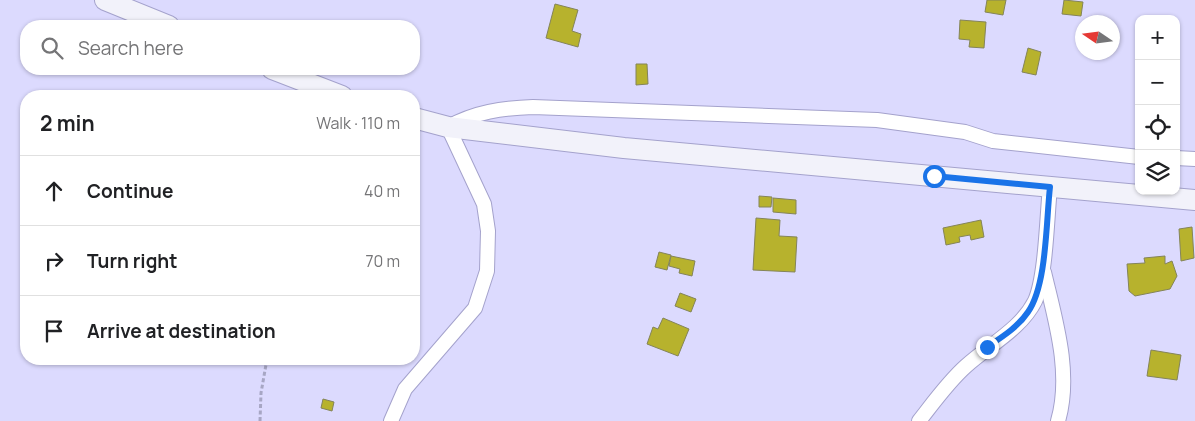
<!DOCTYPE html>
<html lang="en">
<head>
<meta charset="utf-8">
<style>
	:root { --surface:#fff; --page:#f2f2f2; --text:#202124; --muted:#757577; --line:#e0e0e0 }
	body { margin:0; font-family:Manrope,sans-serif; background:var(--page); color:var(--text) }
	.controls { position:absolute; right:15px; top:15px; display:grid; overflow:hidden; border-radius:10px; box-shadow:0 1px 4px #0004 }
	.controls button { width:45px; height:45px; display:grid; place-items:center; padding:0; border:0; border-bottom:1px solid var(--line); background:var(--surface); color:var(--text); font:25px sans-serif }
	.compass { position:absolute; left:1075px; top:15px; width:45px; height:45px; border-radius:50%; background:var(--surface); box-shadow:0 1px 4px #0004; rotate:283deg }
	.stop { position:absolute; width:15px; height:15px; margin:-11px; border:4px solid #1a73e8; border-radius:50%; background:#fff }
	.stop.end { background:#1a73e8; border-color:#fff; box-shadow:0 1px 5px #0008 }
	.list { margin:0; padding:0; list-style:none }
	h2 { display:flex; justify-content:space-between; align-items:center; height:65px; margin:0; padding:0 20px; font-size:21px }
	h2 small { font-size:16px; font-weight:400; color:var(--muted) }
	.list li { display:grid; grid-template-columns:32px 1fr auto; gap:15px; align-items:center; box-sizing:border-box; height:70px; padding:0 20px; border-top:1px solid var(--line) }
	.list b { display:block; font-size:19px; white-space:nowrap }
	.list em { font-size:16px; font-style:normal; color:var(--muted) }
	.icon { flex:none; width:28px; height:28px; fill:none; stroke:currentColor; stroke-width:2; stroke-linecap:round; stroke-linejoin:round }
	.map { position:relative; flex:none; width:1195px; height:421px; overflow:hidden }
	.search { position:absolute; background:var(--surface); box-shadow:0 1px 4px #0004; left:20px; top:20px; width:400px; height:55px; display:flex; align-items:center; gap:12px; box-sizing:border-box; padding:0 18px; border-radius:20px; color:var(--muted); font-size:19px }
	.panel { position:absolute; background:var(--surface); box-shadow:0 1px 4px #0004; left:20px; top:90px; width:400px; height:275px; border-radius:20px }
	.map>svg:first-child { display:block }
</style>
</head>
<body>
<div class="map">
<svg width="1195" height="421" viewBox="0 0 1195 421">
	<rect width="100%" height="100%" fill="#dcdafe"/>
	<!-- building -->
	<g fill="#b7b22d" stroke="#848459">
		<polygon points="987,0 1006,0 1003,15 985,12"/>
		<polygon points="1064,0 1083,2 1081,16 1062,14"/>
		<polygon points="555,4 578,10 572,31 581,34 578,47 546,38"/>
		<polygon points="960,20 986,22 984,48 969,47 970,40 959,39"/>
		<polygon points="1028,48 1041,52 1036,75 1022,72"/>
		<polygon points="636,64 647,64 648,84 636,85"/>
		<polygon points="759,196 772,197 771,207 759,207"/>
		<polygon points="773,198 796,200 796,214 773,212"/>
		<polygon points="756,218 780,220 779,236 797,237 795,272 753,270"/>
		<polygon points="981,220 984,237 971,240 970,235 959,237 960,242 946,245 943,228"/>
		<polygon points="1192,227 1194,258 1181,261 1179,229"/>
		<polygon points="659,252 671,255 667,270 655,267"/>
		<polygon points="671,256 695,261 692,276 679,273 680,269 669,266"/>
		<polygon points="1165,256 1165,264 1172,261 1177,276 1170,289 1135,296 1129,291 1127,264 1145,263 1144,258"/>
		<polygon points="680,293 696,299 691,312 675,306"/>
		<polygon points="663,318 689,329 678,356 647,344 653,327 658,329"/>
		<polygon points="1151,350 1181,355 1177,380 1147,376"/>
		<polygon points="323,399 334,402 332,411 321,408"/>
	</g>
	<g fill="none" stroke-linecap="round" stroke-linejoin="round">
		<!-- street casing -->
		<g stroke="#a4a2cc" stroke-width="16">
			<g id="street">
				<polyline points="1176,158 1195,159"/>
				<path d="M1044,272C1055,319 1072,373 1058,421"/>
				<path d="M391,421L405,389L475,308L487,271L488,231L484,204L448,127C475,112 502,108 533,107L877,120L965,132L993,141L1139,157"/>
				<path d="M919,421C934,402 948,382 966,366C989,345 1021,329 1035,301C1046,277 1047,215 1050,187"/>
			</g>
		</g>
		<!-- secondary casing -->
		<g stroke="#a4a2cc" stroke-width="22">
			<g id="secondary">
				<polyline points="105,0 169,26"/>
				<polyline points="272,69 342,96"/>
				<polyline points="414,118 448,127 624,148 1195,200"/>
			</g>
		</g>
		<!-- path -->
		<polyline stroke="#a7a6c4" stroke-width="3" stroke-dasharray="4 2.5" stroke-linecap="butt" points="260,421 261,393 267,359"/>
		<!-- street -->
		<use href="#street" stroke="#fff" stroke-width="14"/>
		<!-- secondary -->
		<use href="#secondary" stroke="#f2f2fa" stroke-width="20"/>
	</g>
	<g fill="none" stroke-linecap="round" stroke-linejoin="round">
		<!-- route -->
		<path stroke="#1a73e8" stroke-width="6" d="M934,176L1050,187C1046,221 1047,285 1028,312C1018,327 1002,337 987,347"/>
	</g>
</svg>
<div class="controls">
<button>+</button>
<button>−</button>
<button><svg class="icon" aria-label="locate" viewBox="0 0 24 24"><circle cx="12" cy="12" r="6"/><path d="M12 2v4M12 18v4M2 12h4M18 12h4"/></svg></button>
<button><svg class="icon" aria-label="layers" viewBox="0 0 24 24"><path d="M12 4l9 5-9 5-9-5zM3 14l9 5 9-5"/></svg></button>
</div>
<svg class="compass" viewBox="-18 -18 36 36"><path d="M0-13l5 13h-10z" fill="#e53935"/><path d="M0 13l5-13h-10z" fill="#757577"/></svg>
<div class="stop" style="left:934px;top:176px"></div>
<div class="stop end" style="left:987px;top:347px"></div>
<div class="search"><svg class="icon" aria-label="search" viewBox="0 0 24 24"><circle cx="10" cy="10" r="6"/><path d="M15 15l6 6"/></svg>Search here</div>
<section class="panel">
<h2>2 min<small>Walk · 110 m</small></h2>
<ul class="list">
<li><svg class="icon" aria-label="ahead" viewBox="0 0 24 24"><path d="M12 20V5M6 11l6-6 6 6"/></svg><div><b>Continue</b></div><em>40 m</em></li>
<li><svg class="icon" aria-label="right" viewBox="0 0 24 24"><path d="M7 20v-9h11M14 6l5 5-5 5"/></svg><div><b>Turn right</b></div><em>70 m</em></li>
<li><svg class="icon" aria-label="arrive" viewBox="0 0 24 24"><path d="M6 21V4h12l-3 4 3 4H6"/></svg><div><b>Arrive at destination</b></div></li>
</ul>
</section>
</div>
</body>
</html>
